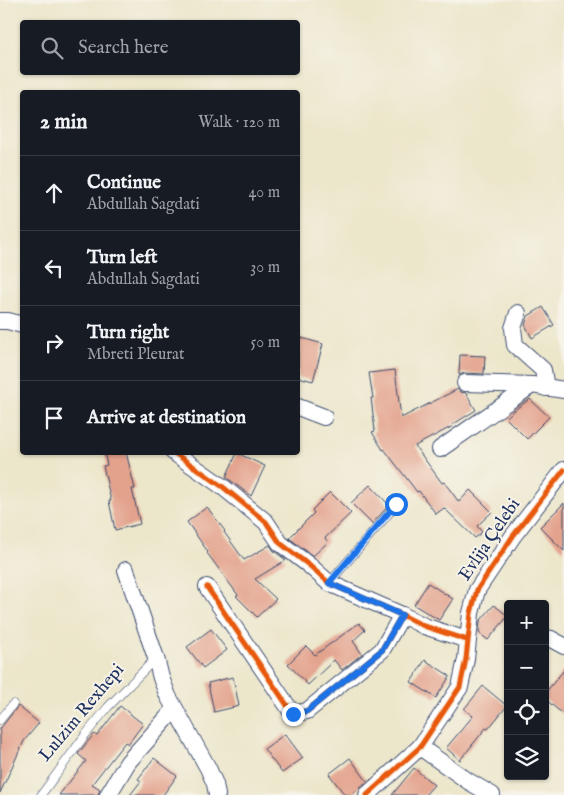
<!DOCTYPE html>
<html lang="en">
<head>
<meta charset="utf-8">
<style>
	:root { --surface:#171b24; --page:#242831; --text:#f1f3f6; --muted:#9ea1a6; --line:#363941 }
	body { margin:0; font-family:"IM FELL English",serif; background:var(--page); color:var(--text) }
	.controls { position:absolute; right:15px; bottom:15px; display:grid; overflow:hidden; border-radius:5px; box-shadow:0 1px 4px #0004 }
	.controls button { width:45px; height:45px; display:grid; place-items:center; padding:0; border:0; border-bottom:1px solid var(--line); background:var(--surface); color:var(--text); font:25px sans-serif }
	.stop { position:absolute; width:15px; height:15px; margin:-11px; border:4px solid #1a73e8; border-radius:50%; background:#fff }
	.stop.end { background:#1a73e8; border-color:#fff; box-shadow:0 1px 5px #0008 }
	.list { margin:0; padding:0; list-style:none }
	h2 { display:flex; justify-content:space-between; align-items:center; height:65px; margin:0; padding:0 20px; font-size:21px }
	h2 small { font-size:16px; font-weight:400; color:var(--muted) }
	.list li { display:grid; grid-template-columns:32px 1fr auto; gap:15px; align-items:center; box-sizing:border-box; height:75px; padding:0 20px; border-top:1px solid var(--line) }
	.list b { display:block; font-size:19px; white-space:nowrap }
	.list p { margin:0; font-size:16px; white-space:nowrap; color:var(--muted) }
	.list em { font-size:16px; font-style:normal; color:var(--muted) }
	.icon { flex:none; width:28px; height:28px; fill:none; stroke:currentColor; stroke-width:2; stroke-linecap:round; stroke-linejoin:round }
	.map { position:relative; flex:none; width:564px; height:795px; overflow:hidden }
	.search { position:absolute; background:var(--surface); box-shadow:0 1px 4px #0004; left:20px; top:20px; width:280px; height:55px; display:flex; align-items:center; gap:12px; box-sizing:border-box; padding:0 18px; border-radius:5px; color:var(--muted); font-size:19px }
	.panel { position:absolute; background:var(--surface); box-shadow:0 1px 4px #0004; left:20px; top:90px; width:280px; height:365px; border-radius:5px }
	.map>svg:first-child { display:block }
</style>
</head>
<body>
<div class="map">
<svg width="564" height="795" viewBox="0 0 564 795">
	<rect width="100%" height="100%" fill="#f7f3e8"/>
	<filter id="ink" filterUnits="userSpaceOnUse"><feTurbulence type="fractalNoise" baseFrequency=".02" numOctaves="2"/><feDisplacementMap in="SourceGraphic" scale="10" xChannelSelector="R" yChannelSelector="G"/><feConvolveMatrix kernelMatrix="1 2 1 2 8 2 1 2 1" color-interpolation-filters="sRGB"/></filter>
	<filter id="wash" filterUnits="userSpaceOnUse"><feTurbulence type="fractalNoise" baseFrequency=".0096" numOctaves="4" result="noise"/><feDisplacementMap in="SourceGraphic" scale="20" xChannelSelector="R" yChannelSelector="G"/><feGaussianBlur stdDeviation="1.12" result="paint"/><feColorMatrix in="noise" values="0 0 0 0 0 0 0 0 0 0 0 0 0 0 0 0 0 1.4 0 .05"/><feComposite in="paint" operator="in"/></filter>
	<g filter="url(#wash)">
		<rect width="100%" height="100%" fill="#ece6cb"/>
		<g id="blocks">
			<!-- building -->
			<g fill="#e3a28c">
				<polygon points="543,307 554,325 532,338 525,325 528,316"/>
				<polygon points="298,337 323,344 313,381 298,377"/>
				<polygon points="460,355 485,356 484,374 465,373 459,375"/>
				<polygon points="395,370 401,418 458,389 460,392 466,393 476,410 452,425 453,426 415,446 442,483 444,482 459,502 470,490 492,512 477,526 482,532 475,538 444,508 436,514 419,491 417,492 384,449 383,450 372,432 375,431 371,398 373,398 369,373"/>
				<polygon points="530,399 549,417 527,439 506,418 513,411"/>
				<polygon points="104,452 126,452 135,489 132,489 140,524 115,530 109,501 111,501 103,466 107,465"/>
				<polygon points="237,453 265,466 251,496 226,477"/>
				<polygon points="370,485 389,505 372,524 351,503"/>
				<polygon points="330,492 351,513 325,538 328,542 313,556 289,538 314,513 312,510"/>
				<polygon points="564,503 564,551 540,527"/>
				<polygon points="207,507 225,531 224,532 244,560 270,545 274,551 286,560 255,579 276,599 257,617 236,596 238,595 207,553 208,552 187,522"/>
				<polygon points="428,583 453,599 439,620 414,605"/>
				<polygon points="494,605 508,616 488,640 479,633 480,621"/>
				<polygon points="359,623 365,630 353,641 362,654 342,670 334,660 308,685 288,664 306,646 315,655"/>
				<polygon points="211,629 227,650 203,668 187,647"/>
				<polygon points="425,660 450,676 436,698 411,682"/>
				<polygon points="564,670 564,715 545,699 545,693"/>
				<polygon points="233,677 239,706 214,712 208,683"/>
				<polygon points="483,686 507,706 488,729 486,728 460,760 446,748 473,716 464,709"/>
				<polygon points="18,706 39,723 24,741 0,793 0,729"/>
				<polygon points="120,706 143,724 128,744 125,742 92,784 100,789 98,795 59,795 86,761 78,754 94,734 97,736"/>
				<polygon points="285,734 303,758 282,773 264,749"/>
				<polygon points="154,758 177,776 163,795 130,795 141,781 138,779"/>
				<polygon points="350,758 367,781 351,795 345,795 329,774"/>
				<polygon points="414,768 434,785 425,795 392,795"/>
			</g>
		</g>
	</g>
	<g filter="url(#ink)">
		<use href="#blocks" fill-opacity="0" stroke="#3a4a6e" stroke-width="1"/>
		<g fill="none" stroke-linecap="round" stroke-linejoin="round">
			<!-- lane casing -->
			<g stroke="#3a4a6e" stroke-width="9">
				<g id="lane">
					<polyline points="329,583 397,504"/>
					<polyline points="0,720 13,704"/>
					<polyline points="41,795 86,734 108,707 156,658"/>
				</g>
			</g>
			<!-- street casing -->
			<g stroke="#3a4a6e" stroke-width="18">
				<g id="street">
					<polyline points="518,313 513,328 515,345 543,370 546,388"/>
					<polyline points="0,321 8,321 22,325"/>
					<polyline points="465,383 532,385 564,390"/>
					<polyline points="298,407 324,417"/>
					<polyline points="440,449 532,385"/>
					<polyline points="173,452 223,487 266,522 280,543 310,566 329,583 402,615 424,626 467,640"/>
					<polyline points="126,570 156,658 161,678 168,696 208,768 215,784 217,795"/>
					<polyline points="207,587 293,714 307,711 382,650 402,615"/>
					<polyline points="545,638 551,639 564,646"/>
					<polyline points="420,747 468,781 492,795"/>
					<polyline points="108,795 128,762 175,709"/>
					<polyline points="367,795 420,747 460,687 466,659 471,613 477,590 513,536 564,470"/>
				</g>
			</g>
			<!-- lane -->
			<use href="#lane" stroke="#fff" stroke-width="8"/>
			<!-- street -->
			<use href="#street" stroke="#fff" stroke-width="16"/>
			<!-- cycleway casing -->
			<g stroke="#f7f3e8" stroke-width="8">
				<g id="cycleway">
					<polyline points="173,452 223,487 266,522 280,543 310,566 329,583 402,615 424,626 467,640"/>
					<polyline points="207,587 293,714 307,711 382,650 402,615"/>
					<polyline points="367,795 420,747 460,687 466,659 471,613 477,590 513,536 564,470"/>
				</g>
			</g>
			<!-- cycleway -->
			<use href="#cycleway" stroke="#e8590c" stroke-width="5"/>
		</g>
	</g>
	<g fill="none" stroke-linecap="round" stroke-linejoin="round" filter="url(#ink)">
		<!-- route -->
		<polyline stroke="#1a73e8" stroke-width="6" points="293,714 307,711 382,650 402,615 329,583 396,504"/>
	</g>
	<g text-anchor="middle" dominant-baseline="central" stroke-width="4" stroke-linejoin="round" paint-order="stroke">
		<!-- street labels -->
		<g font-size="18" fill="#1b2f5e" stroke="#f7f3e8">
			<text transform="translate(490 540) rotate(-56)">Evlija Çelebi</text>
			<text transform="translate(82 713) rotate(-50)">Lulzim Rexhepi</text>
		</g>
	</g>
</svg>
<div class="controls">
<button>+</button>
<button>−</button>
<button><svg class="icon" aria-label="locate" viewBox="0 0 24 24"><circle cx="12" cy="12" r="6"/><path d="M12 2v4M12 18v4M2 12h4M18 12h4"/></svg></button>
<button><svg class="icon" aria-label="layers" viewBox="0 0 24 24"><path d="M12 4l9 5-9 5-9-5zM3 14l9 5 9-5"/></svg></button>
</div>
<div class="stop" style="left:396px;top:504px"></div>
<div class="stop end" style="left:293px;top:714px"></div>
<div class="search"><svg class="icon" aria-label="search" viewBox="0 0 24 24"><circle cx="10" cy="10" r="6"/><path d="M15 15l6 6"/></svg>Search here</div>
<section class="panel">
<h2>2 min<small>Walk · 120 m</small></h2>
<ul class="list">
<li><svg class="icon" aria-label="ahead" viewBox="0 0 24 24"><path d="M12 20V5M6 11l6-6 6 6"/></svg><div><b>Continue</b><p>Abdullah Sagdati</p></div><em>40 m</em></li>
<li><svg class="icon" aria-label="left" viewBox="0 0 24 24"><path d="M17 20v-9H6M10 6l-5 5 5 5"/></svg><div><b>Turn left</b><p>Abdullah Sagdati</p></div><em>30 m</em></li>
<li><svg class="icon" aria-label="right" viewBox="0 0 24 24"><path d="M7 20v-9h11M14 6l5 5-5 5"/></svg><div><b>Turn right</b><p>Mbreti Pleurat</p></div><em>50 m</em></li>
<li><svg class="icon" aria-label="arrive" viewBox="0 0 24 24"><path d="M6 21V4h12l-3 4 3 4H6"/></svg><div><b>Arrive at destination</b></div></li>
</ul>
</section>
</div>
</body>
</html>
